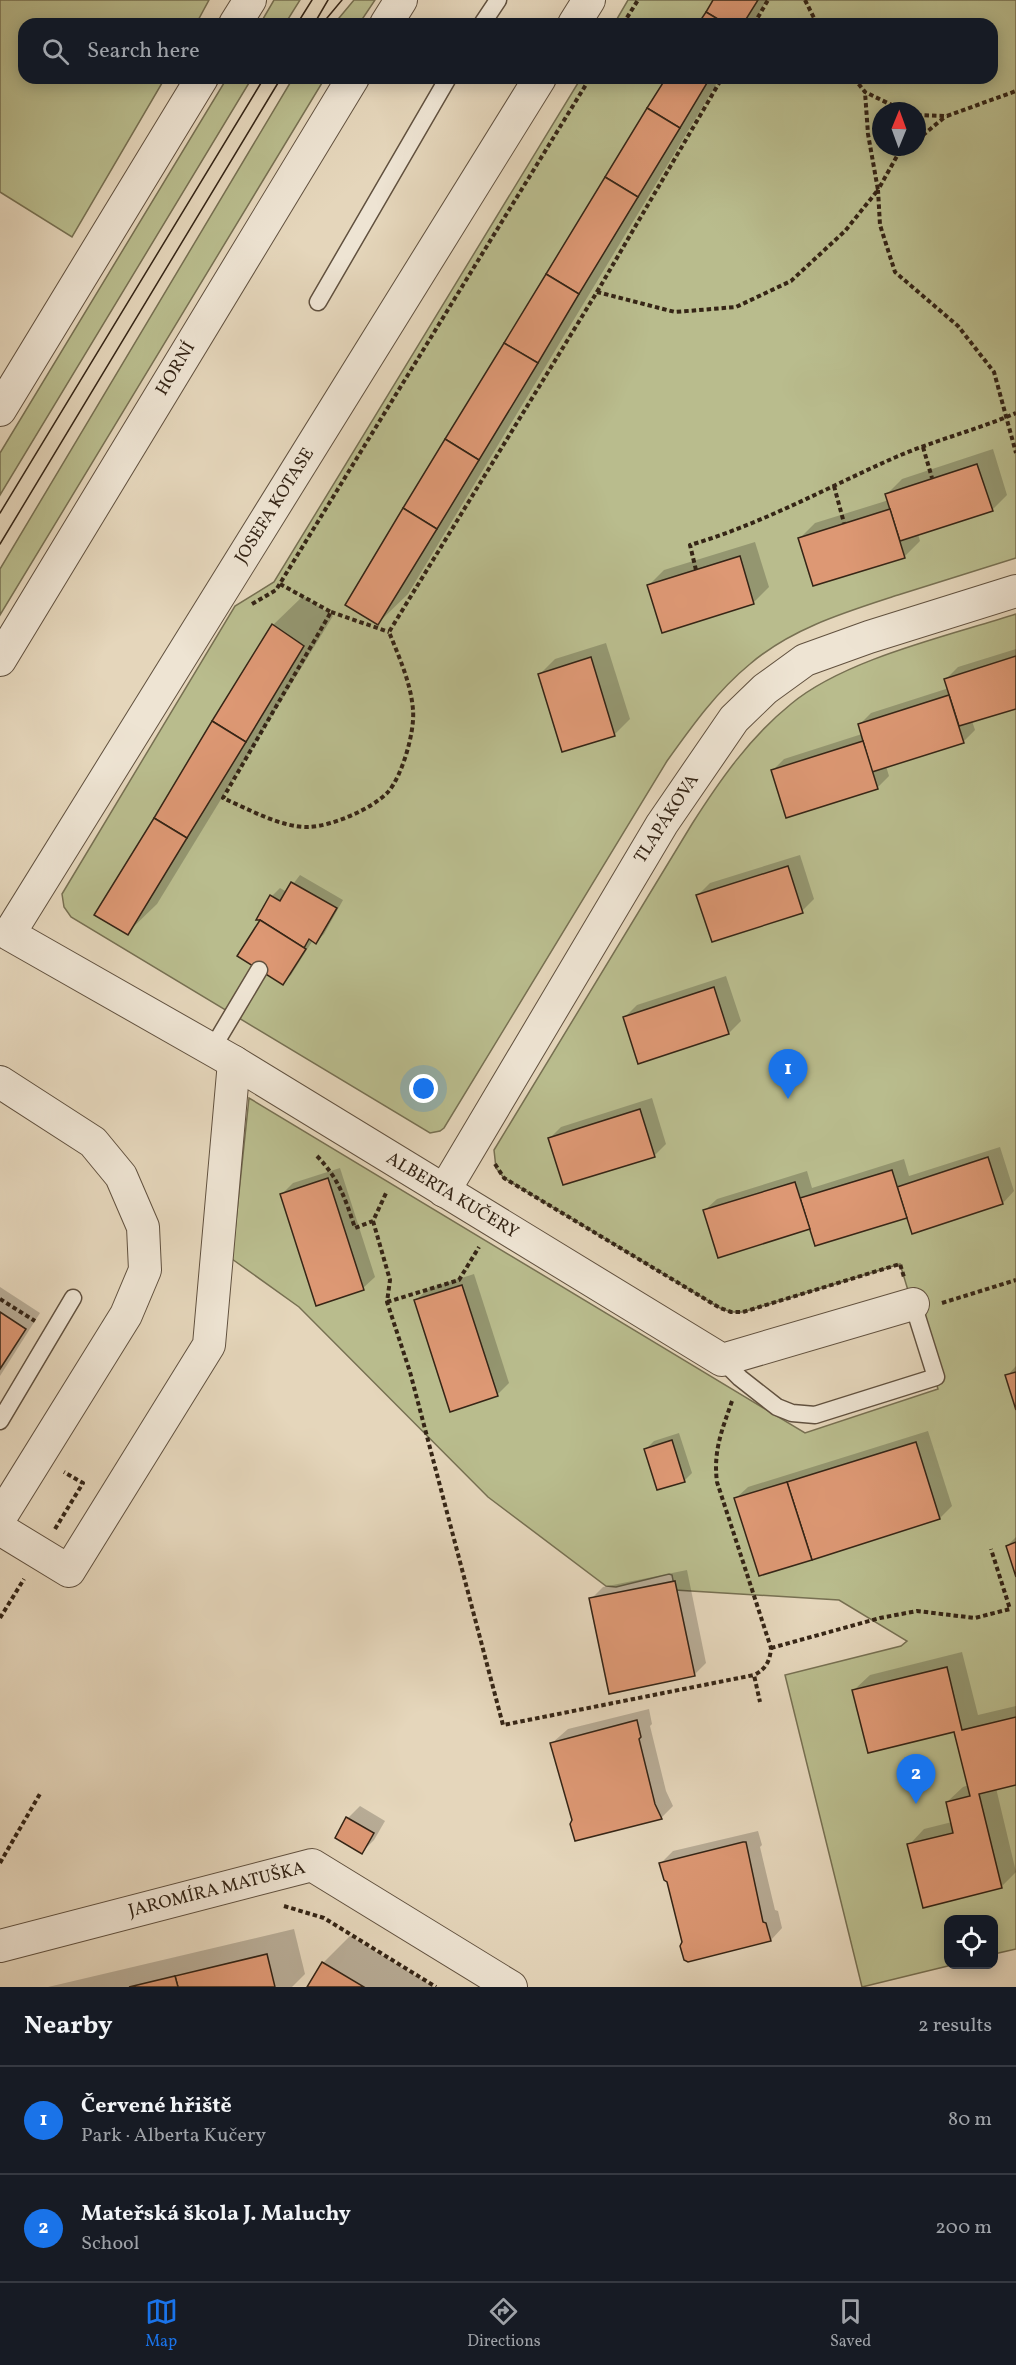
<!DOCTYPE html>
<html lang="en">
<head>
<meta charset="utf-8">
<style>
	:root { --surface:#171b24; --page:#20242c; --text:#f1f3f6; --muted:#9ea1a6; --line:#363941; --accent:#1a73e8 }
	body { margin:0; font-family:Vollkorn,serif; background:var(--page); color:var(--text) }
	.controls { position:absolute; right:18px; bottom:18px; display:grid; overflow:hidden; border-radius:12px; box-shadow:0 3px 15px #0003 }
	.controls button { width:54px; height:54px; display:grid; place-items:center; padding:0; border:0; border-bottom:2px solid var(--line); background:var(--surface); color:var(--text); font:30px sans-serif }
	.compass { position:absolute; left:872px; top:102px; width:54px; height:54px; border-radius:50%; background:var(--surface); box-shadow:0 3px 15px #0003; rotate:1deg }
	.you { position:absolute; left:424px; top:1089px; width:21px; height:21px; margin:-15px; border:4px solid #fff; border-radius:50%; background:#1a73e8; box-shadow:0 0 0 9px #1a73e833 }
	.badge { display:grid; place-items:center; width:39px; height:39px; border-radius:50%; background:var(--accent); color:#fff; font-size:20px; font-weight:700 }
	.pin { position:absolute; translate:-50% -50px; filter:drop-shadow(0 2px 3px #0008) }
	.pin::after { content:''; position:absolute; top:32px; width:21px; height:18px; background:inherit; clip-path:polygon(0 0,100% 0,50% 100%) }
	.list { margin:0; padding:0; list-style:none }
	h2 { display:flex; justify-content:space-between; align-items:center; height:78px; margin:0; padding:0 24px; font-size:26px }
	h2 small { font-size:20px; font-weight:400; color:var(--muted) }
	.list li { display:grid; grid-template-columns:39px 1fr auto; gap:18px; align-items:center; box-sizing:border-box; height:108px; padding:0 24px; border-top:2px solid var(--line) }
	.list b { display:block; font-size:22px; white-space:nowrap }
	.list p { margin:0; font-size:20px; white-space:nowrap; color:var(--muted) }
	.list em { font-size:20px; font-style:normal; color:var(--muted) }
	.icon { flex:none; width:33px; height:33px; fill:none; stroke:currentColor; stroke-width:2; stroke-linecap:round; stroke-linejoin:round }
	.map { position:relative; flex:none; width:1016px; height:1987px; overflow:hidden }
	.search { position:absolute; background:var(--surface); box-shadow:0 3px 15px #0003; left:18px; right:18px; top:18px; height:66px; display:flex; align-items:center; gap:15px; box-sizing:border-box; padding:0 21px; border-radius:18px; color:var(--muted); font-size:22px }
	.sheet { height:294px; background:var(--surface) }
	nav { display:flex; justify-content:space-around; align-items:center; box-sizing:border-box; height:84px; border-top:2px solid var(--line); background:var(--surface); font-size:16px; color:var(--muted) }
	nav a { display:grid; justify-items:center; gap:3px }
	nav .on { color:var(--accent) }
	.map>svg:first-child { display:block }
</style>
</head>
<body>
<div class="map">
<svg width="1016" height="1987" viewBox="0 0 1016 1987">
	<rect width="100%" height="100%" fill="#e5d6bb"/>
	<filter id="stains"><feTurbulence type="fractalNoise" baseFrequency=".00333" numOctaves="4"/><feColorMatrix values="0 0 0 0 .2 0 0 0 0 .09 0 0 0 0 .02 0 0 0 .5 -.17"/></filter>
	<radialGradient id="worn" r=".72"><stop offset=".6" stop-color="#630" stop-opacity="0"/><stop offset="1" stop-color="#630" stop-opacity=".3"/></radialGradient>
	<!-- green -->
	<g fill="#b9bc8d" stroke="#777052" stroke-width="1.5" fill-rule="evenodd">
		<polygon points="0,0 209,0 196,24 24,24 24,78 165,78 72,237 0,192"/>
		<polygon points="274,0 300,0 285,24 260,24"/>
		<polygon points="354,0 375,0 359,24 334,24"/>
		<path d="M628,0H1016V558C977,570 937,583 898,595C846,612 792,628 750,664C717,691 692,726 667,761L444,1128L440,1131L430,1133L71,917L64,907L62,894L235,606L274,582L581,78H992V24H614ZM881,111H917V147H881Z"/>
		<polygon points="227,78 252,78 0,495 0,453"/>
		<polygon points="293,78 325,78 0,615 0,569"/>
		<path d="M1016,614V1949L994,1954V1920H948V1964L952,1965L862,1987L785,1675L901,1646L907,1641L839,1600L675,1590L672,1575L669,1574L616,1587L606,1586L488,1497L299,1307L232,1259L249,1098L805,1433L938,1389L900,1264L743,1312H731L720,1308L504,1178L496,1168L494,1150L692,824C720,780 750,737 791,704C845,659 948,636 1016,614Z"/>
	</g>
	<!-- shadow -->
	<g fill="#0003">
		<polygon points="715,0 767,0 753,24 700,24"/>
		<polygon points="667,78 720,78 408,594 378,623"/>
		<polygon points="993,449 1007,495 992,510 918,534 920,541 905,556 814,584 800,538 815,523 889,500 887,494 902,479"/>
		<polygon points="755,542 769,587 754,602 663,631 649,585 664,570"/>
		<polygon points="303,596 333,616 157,904 127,933 273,625"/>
		<polygon points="606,643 630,719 615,734 563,750 540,674 555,659"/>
		<polygon points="1016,649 1016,707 972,721 975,730 963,742 886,766 889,776 877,788 772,771 784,759 862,734 859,725 871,713 949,688 946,679 958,667"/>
		<polygon points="800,855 814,899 802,911 698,895 710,883"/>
		<polygon points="300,875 343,900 324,934 316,942 313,940 291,975 283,983 262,919 259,919 272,896 280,888 287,892"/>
		<polygon points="726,976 741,1021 729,1033 625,1017 637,1005"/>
		<polygon points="652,1098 666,1144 654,1156 550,1138 561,1127"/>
		<polygon points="1000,1147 1014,1191 1003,1203 811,1227 705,1210 717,1199 807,1171 812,1188 904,1159 909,1176"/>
		<polygon points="340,1168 375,1277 363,1288 281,1195 293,1183"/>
		<polygon points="474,1274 509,1383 497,1395 416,1300 428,1289"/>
		<polygon points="0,1287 40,1313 0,1376"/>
		<polygon points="1016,1366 1016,1405 1007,1376"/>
		<polygon points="928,1431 952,1506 940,1518 760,1574 736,1498 748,1487"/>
		<polygon points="679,1433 692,1473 684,1481 646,1449 654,1441"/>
		<polygon points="1016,1537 1016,1572 1007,1546"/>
		<polygon points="687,1570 706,1663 694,1675 591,1599 603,1587"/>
		<polygon points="962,1652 978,1715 1016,1706 1016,1783 996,1788 1016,1872 1001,1887 909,1845 924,1829 952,1822 947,1802 963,1787 969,1785 955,1730 854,1690 870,1675"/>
		<polygon points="649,1709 652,1724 650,1726 666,1791 673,1806 661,1818 574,1821 552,1743 568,1729"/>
		<polygon points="360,1806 385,1821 374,1840 362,1852 337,1838 348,1818"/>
		<polygon points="758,1831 762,1845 760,1847 775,1910 778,1911 782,1928 771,1940 684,1943 668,1881 661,1863 673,1851"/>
		<polygon points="294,1929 305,1974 292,1987 48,1987"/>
		<polygon points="350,1936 434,1987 308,1987 323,1963"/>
	</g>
	<!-- building -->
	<g fill="#dd9874" stroke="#352516" stroke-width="1.5">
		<polygon points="713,0 758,0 743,24 726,24 706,12"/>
		<polygon points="706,12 726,24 698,24"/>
		<polygon points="666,78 710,78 680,128 647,108"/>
		<polygon points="647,108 680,128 638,197 605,177"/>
		<polygon points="605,177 638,197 579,294 546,274"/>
		<polygon points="546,274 579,294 538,363 504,343"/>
		<polygon points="504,343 538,363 479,460 445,439"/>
		<polygon points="445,439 479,460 437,529 403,508"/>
		<polygon points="977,464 993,511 900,541 885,494"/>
		<polygon points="403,508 437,529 378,625 345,605"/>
		<polygon points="890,509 905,558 813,586 798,538"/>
		<polygon points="740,556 754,604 662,633 647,585"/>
		<polygon points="272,624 304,646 246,742 212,721"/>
		<polygon points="1016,656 1016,709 959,726 944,679"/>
		<polygon points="591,657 615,736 562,752 538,674"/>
		<polygon points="949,695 964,743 872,772 858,724"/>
		<polygon points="212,721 246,742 187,838 154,818"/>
		<polygon points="863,741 878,789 786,818 771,770"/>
		<polygon points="154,818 187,838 128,935 94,915"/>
		<polygon points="788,866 803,913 712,942 696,895"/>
		<polygon points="291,882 337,908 316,944 309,939 304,948 260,920 256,920 270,895 280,901"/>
		<polygon points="260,920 306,949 283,985 237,956"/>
		<polygon points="714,987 729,1034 638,1064 623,1017"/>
		<polygon points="640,1109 655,1157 563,1185 548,1138"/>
		<polygon points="988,1157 1003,1204 912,1234 897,1187"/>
		<polygon points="892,1170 907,1218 815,1246 800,1198"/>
		<polygon points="328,1178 364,1290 316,1306 280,1194"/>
		<polygon points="795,1182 810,1229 718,1258 703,1210"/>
		<polygon points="462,1285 498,1396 450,1412 414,1300"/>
		<polygon points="0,1312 26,1329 0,1369"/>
		<polygon points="1016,1372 1016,1410 1005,1375"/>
		<polygon points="672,1440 685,1482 657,1490 644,1449"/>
		<polygon points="916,1442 940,1519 812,1560 787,1482"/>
		<polygon points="787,1482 812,1560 759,1576 734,1498"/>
		<polygon points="1016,1542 1016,1577 1006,1546"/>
		<polygon points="675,1581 695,1676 609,1694 589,1598"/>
		<polygon points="947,1667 962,1730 1016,1717 1016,1785 979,1794 1002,1888 923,1908 907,1844 953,1833 946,1802 970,1796 954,1732 868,1753 852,1690"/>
		<polygon points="637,1720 641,1737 639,1739 655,1804 662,1819 575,1841 570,1824 572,1820 550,1743"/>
		<polygon points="346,1817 374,1833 362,1854 335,1838"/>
		<polygon points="743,1842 746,1842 763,1922 766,1923 771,1941 688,1962 684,1960 680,1946 682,1942 667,1882 664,1880 659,1863"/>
		<polygon points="267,1954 275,1987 178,1987 175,1976"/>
		<polygon points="322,1962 364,1987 307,1987"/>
		<polygon points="175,1976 178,1987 129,1987"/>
	</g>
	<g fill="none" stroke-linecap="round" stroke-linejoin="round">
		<!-- lane casing -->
		<g stroke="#61513f" stroke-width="19">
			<g id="lane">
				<polyline points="482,24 498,0"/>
				<polyline points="318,302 448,78"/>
				<polyline points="212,1049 259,970"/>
				<polyline points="722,1360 740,1378 777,1407 792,1413 815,1415 936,1377 913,1304"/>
				<polyline points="0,1421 73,1298"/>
			</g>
		</g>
		<!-- street casing -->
		<g stroke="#61513f" stroke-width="34">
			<g id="street">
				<polyline points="235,24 250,0"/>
				<polyline points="386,24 401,0"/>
				<polyline points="574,24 589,0"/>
				<polyline points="540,78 9,934 234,1062 722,1360 913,1304"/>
				<polyline points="0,410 202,78"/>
				<polyline points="0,660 353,78"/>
				<polyline points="0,1082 93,1142 121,1176 143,1227 145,1270 126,1315 0,1518"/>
				<polyline points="444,1191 662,824 734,719 765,689 805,660 869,637 1016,591"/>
				<polyline points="0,1529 69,1571 209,1345 234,1062"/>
				<polyline points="0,1946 312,1865 511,1987"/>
			</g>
		</g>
		<!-- path -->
		<g stroke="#352516" stroke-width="4" stroke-dasharray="4.5 3" stroke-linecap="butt">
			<polyline points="805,0 817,24"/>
			<polyline points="623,24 638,0"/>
			<polyline points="754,24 768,0"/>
			<polyline points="854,78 865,92 904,111"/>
			<polyline points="917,115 947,116 1016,91"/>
			<polyline points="917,140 946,116"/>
			<polyline points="908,147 897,156 878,190 880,225 895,272 958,326 994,372 1016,453"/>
			<polyline points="597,292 722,78"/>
			<polyline points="923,447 932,478"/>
			<polyline points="834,486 844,523"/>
			<path d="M696,570L690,545C762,524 828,487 896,457C935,440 977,430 1016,413"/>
			<path d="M280,584L331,612L223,798C248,809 282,828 309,827C332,826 372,809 388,792C402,776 415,732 413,710C411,683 399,657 389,632L597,292L675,312L736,307L791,281L845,231L878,190L868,134L865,92"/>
			<polyline points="252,604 276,590 590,78"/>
			<polyline points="331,612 389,632"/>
			<path d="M317,1156C339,1179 345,1198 355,1228L373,1221L387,1191"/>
			<polyline points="495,1164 504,1178 720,1308 731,1312 743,1312 900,1264 904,1277"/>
			<polyline points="373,1221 390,1280 387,1302 410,1372 503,1725 754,1675 760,1702"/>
			<polyline points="0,1299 35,1321"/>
			<polyline points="387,1302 459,1280 479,1247"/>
			<polyline points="942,1303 1016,1280"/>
			<path d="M732,1401C722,1430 713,1451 717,1482L771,1648C770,1661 766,1669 754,1675"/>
			<polyline points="55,1529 83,1483 64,1472"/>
			<polyline points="0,1618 24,1579"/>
			<polyline points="771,1648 880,1618 917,1611 975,1618 1010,1609 991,1549"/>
			<polyline points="0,1863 41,1792"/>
			<polyline points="284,1906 324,1918 436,1987"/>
		</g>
		<!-- lane -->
		<use href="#lane" stroke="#eee4d3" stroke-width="16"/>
		<!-- street -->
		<use href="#street" stroke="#eee4d3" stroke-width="32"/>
		<!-- tram -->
		<g stroke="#352516" stroke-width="1.5">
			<polyline points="297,24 312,0"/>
			<polyline points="314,24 328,0"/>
			<polyline points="322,24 342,0"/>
			<polyline points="0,513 264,78"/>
			<polyline points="0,544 281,78"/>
		</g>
	</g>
	<g text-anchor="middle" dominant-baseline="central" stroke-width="4.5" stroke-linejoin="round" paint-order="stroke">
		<!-- street labels -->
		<g font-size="18" fill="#352516" stroke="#eee4d3">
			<text transform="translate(176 369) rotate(-59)">HORNÍ</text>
			<text transform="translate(275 506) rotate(-58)">JOSEFA KOTASE</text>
			<text transform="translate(667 819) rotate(-57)">TLAPÁKOVA</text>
			<text transform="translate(452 1196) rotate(31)">ALBERTA KUČERY</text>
			<text transform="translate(217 1890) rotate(-14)">JAROMÍRA MATUŠKA</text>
		</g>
	</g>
	<rect width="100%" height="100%" filter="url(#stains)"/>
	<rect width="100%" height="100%" fill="url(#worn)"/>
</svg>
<div class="controls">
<button><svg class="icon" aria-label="locate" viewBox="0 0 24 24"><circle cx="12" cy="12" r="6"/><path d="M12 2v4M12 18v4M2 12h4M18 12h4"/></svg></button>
</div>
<svg class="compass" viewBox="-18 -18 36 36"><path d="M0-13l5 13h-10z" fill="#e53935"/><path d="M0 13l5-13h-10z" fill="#9ea1a6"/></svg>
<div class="you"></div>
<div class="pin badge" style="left:788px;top:1099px">1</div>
<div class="pin badge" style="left:916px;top:1804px">2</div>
<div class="search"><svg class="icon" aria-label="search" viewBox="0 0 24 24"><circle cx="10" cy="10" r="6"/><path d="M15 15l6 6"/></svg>Search here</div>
</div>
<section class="sheet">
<h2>Nearby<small>2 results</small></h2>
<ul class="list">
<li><span class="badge">1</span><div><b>Červené hřiště</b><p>Park · Alberta Kučery</p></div><em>80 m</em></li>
<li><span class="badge">2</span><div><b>Mateřská škola J. Maluchy</b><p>School</p></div><em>200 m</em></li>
</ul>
</section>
<nav>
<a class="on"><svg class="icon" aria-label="map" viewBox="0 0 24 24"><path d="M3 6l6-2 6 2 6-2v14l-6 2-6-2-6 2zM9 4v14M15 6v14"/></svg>Map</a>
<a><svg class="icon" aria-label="directions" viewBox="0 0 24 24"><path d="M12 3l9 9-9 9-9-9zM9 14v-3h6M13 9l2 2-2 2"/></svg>Directions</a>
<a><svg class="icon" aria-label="saved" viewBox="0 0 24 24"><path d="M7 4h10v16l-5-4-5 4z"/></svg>Saved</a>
</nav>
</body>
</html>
